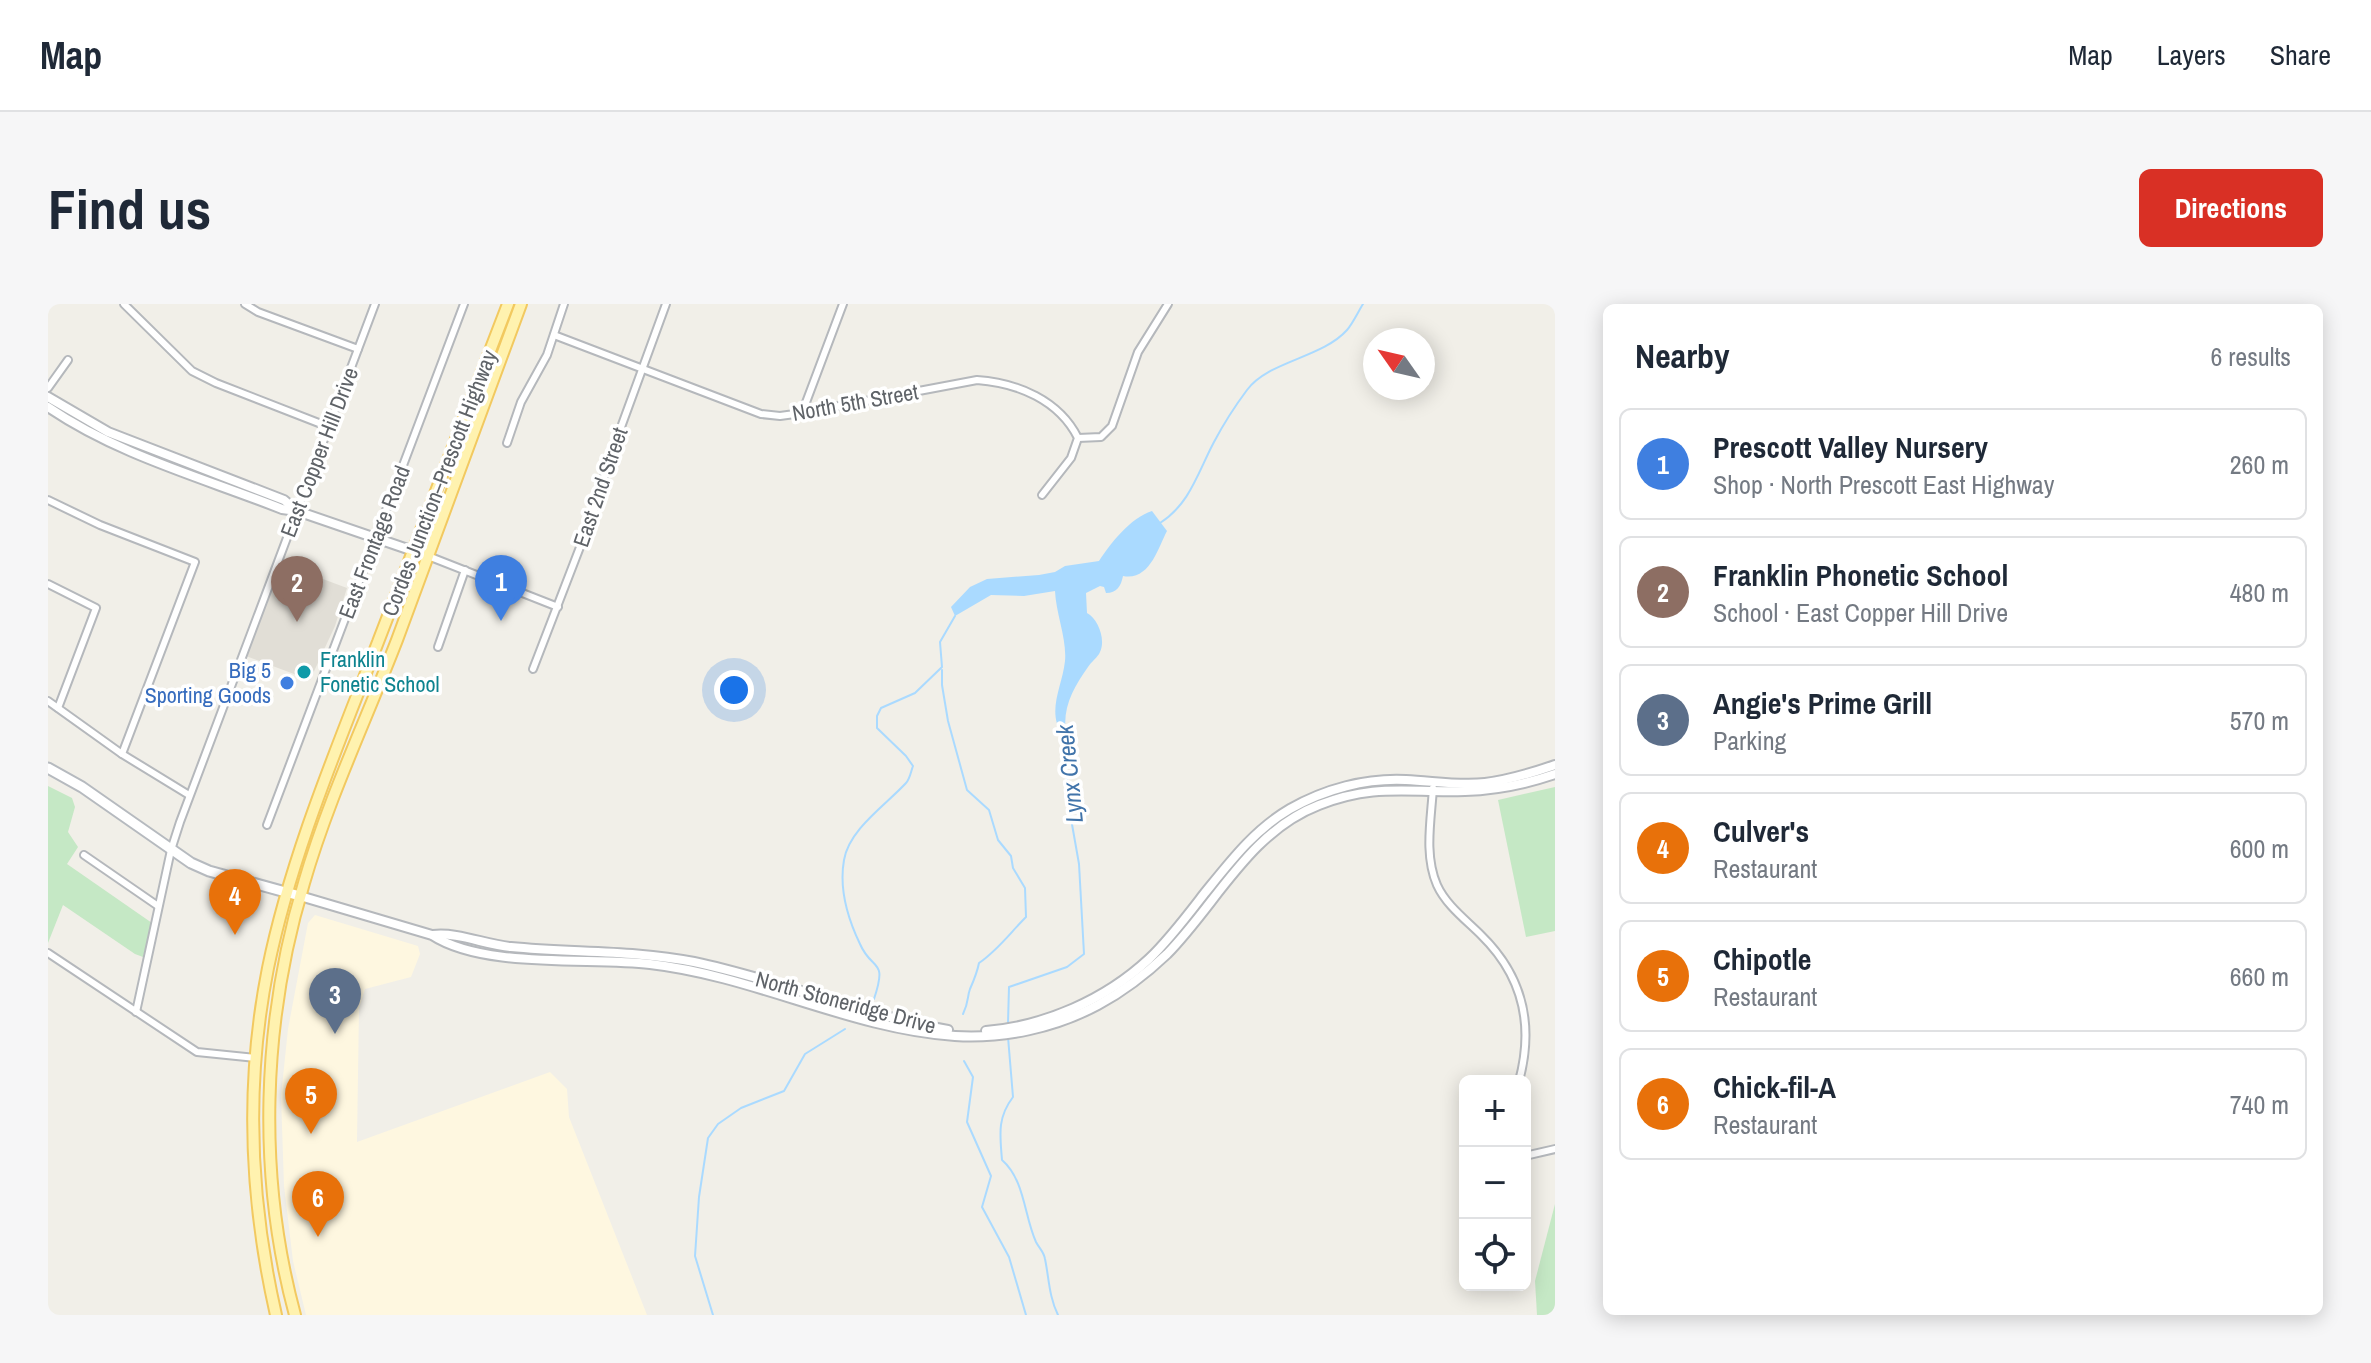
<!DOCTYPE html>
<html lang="en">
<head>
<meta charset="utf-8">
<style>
	:root { --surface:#fff; --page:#f6f6f7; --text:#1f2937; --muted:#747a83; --line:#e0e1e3; --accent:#d93025 }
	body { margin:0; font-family:"Archivo Narrow",sans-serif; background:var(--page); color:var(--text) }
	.controls { position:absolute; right:24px; bottom:24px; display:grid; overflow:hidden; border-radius:12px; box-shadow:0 4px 20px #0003 }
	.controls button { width:72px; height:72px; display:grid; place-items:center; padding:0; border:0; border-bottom:2px solid var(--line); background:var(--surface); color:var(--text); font:40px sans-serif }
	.compass { position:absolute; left:1315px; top:24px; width:72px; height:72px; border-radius:50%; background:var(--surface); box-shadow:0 4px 20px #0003; rotate:304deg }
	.you { position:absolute; left:686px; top:386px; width:28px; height:28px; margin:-20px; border:6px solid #fff; border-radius:50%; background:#1a73e8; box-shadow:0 0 0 12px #1a73e833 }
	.badge { display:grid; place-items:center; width:52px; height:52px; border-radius:50%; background:var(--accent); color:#fff; font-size:26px; font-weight:700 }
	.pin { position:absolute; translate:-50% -66px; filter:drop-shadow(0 2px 4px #0008) }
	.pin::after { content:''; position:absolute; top:42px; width:28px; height:24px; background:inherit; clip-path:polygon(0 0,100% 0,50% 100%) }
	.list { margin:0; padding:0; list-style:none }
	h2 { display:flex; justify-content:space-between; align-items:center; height:104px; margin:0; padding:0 32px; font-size:34px }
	h2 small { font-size:26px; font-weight:400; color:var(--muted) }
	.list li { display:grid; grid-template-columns:52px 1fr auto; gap:24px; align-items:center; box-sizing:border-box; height:112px; margin:0 16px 16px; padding:0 16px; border:2px solid var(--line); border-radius:12px }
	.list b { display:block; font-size:30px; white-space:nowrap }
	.list p { margin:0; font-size:26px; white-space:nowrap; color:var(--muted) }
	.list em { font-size:26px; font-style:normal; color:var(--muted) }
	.icon { flex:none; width:44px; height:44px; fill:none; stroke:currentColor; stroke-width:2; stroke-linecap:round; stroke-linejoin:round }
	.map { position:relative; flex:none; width:1507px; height:1011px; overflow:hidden; border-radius:12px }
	header { display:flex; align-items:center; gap:48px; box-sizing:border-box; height:112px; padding:0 40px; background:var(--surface); border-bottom:2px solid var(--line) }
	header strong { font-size:38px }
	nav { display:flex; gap:44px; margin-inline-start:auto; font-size:28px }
	.intro { display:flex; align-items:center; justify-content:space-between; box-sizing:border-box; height:192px; padding:0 48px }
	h1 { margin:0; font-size:56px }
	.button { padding:20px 36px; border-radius:12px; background:var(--accent); color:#fff; font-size:28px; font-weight:700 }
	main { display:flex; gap:48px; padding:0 48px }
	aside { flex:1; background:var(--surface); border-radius:12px; box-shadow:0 4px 20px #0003 }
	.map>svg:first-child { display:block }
</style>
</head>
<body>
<header>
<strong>Map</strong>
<nav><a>Map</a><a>Layers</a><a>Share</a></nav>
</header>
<div class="intro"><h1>Find us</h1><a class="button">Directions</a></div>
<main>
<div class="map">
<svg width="1507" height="1011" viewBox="0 0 1507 1011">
	<rect width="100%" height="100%" fill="#f1efe8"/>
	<!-- commercial -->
	<polygon fill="#fef7e0" points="267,611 370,642 372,650 363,673 317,685 311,704 309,838 502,768 519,785 521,813 599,1011 258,1011 245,957 236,882 233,792 240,725 260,619"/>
	<!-- education -->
	<polygon fill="#e1ded6" points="232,259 299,284 287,322 262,376 198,352"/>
	<!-- green -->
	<g fill="#c5e8c5">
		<polygon points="0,482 24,494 27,503 20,528 30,543 19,560 104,619 95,653 87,650 15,601 0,639"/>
		<polygon points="1507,483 1507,627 1478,633 1450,496"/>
		<polygon points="1507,900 1507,1011 1489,1011 1487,977"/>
	</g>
	<!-- water -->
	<path fill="#aadaff" d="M1104,207L1119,227C1110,244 1102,277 1075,272C1073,282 1069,289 1058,289L1056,283L1052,282L1038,289L1039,309C1050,315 1058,335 1052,348C1050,353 1043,358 1040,363C1026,383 1014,403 1018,429L1015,432C998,407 1014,384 1017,357C1019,335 1008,310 1007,287L976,292L943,291L907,312L903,303L922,283L939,275L991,271L1007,268L1017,262L1051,257C1063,239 1082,214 1104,207Z"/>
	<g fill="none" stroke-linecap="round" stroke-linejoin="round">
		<!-- stream -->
		<g stroke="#aadaff" stroke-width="2">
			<path d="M1112,219C1142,200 1150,168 1166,138C1175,121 1187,102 1199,86C1220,57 1274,54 1299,26C1305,19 1310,8 1315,0"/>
			<path d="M894,366V381L900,417L919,486L941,506L950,536L963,552L965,564L977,584L978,613C962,629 950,646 931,659C929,669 926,676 922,685C919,693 921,698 915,710"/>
			<path d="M826,695C840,653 824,668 812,640C800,615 791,584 796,556C801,525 839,500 858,479C862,475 863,467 865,462L858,452L829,424V412L833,404L867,389L894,363L892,338L907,312"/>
			<polyline points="960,719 961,683 1019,663 1036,650 1031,560 1022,509 1015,432"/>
			<path d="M960,733L965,793C949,814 952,831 954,856C977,876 976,912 988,938C991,944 996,948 997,955C1001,974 1001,993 1010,1011"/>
			<polyline points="916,757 925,773 919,818 943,872 934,903 961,953 978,1011"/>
			<polyline points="665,1011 647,952 651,893 660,834 670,820 693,804 736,787 757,750 797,725"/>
		</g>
		<!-- minor casing -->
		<g stroke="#b5b8bc" stroke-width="10">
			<g id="minor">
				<polyline points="76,0 144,67 168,79 281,123"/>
				<polyline points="197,0 210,8 310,45"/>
				<path d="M506,31L713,110L732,112L754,109L929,76C970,79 1011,96 1030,134L1023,154L994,191"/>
				<polyline points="0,84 20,56"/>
				<polyline points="754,109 795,0"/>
				<polyline points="1030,134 1053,133 1064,122 1090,48 1120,0"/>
				<polyline points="459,139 473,98 499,51 516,0"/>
				<polyline points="0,196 52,221 147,258 74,450"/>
				<polyline points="380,252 510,303"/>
				<polyline points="0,280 48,304 10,404"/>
				<polyline points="390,343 417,266"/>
				<polyline points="485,365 554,186 557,167 618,0"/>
				<polyline points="0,397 74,450 141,491"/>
				<path d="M1385,484C1383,516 1376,551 1389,581C1398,601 1418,616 1433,631C1475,672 1486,722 1471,777"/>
				<polyline points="219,521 416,0"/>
				<polyline points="36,551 110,602"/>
				<polyline points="0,649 149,748 208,754"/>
				<polyline points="88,708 123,546 132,518 327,0"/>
				<polyline points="1477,852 1507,845"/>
			</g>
		</g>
		<!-- tertiary casing -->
		<g stroke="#b5b8bc" stroke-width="12">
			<g id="tertiary">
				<polyline points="0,93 60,128 236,196 248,206"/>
				<path d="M0,103C70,151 156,174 234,205L249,207L380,252"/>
				<path d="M252,592L384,631C436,665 541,653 602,660C707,672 803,725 907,732C956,735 1007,724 1050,701C1076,687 1098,670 1119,650C1169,599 1201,528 1271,501C1327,479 1360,489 1417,487C1447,486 1478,480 1507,470"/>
				<path d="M385,631C410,628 438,641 463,643C524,649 586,646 646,658C732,676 814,711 900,726"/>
				<path d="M938,727C997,722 1057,696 1101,655C1121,636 1139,612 1156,590C1182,558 1206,526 1242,505C1277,485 1318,474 1358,476C1384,477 1410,482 1437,479C1460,476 1484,469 1507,461"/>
			</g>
		</g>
		<!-- secondary casing -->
		<g stroke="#b6babf" stroke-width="13">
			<polyline id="secondary" points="0,464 34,483 143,559 161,567 252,592"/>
		</g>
		<!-- primary casing -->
		<g stroke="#f2c960" stroke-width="14">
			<g id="primary">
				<path d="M228,1011C202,897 197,779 220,664C243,552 289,444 330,338C373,225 416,112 460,0"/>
				<path d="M247,1011C209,871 214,718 256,579C280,496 318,416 349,336C391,224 432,112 473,0"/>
			</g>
		</g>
		<!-- minor -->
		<use href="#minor" stroke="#fff" stroke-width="6"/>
		<!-- tertiary -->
		<use href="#tertiary" stroke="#fff" stroke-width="8"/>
		<!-- secondary -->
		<use href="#secondary" stroke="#fff" stroke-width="9"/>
		<!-- primary -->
		<use href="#primary" stroke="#fff2af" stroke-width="10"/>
	</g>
	<!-- markers -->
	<circle fill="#0f9aa8" stroke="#fff" stroke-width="3" cx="256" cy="368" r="8"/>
	<circle fill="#3f7fe0" stroke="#fff" stroke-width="3" cx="239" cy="379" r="8"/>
	<g text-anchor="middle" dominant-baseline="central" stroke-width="7" stroke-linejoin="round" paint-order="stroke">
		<!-- street labels -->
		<g font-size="22" fill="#5f6368" stroke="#fff">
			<text transform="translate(807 98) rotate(-10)">North 5th Street</text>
			<text transform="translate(271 148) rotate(-69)">East Copper Hill Drive</text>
			<text transform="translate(391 179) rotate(-69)">Cordes Junction–Prescott Highway</text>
			<text transform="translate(552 183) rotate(-71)">East 2nd Street</text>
			<text transform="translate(326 238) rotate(-69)">East Frontage Road</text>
			<text transform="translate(798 698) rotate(15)">North Stoneridge Drive</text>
		</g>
		<!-- culture labels -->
		<g font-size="22" fill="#0d838f" stroke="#fff" text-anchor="start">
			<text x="272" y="355">Franklin<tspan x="272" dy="25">Fonetic School</tspan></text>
		</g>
		<!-- shop labels -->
		<g font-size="22" fill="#366cbe" stroke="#fff" text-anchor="end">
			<text x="223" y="366">Big 5<tspan x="223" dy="25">Sporting Goods</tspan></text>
		</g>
		<!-- water labels -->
		<g font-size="24" font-style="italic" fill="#4174aa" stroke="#fff">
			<text transform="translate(1021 470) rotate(-96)">Lynx Creek</text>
		</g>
	</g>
</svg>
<div class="controls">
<button>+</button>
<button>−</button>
<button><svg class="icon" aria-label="locate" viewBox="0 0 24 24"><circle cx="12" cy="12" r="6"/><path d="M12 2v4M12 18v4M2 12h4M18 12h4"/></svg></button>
</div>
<svg class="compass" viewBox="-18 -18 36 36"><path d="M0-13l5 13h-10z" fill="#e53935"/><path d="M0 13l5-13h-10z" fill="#747a83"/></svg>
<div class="you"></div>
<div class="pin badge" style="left:453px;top:317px;background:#3f7fe0">1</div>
<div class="pin badge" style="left:249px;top:318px;background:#8d6e63">2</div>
<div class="pin badge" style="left:287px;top:730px;background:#5c6f8a">3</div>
<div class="pin badge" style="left:187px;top:631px;background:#e8710a">4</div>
<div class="pin badge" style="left:263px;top:830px;background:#e8710a">5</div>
<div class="pin badge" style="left:270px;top:933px;background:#e8710a">6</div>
</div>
<aside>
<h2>Nearby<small>6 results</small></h2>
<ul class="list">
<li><span class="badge" style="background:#3f7fe0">1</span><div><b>Prescott Valley Nursery</b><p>Shop · North Prescott East Highway</p></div><em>260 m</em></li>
<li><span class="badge" style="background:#8d6e63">2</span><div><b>Franklin Phonetic School</b><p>School · East Copper Hill Drive</p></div><em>480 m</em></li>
<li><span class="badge" style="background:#5c6f8a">3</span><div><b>Angie's Prime Grill</b><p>Parking</p></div><em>570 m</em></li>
<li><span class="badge" style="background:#e8710a">4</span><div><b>Culver's</b><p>Restaurant</p></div><em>600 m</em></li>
<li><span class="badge" style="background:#e8710a">5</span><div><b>Chipotle</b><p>Restaurant</p></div><em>660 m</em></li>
<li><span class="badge" style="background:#e8710a">6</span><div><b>Chick-fil-A</b><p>Restaurant</p></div><em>740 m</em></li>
</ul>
</aside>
</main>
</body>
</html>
